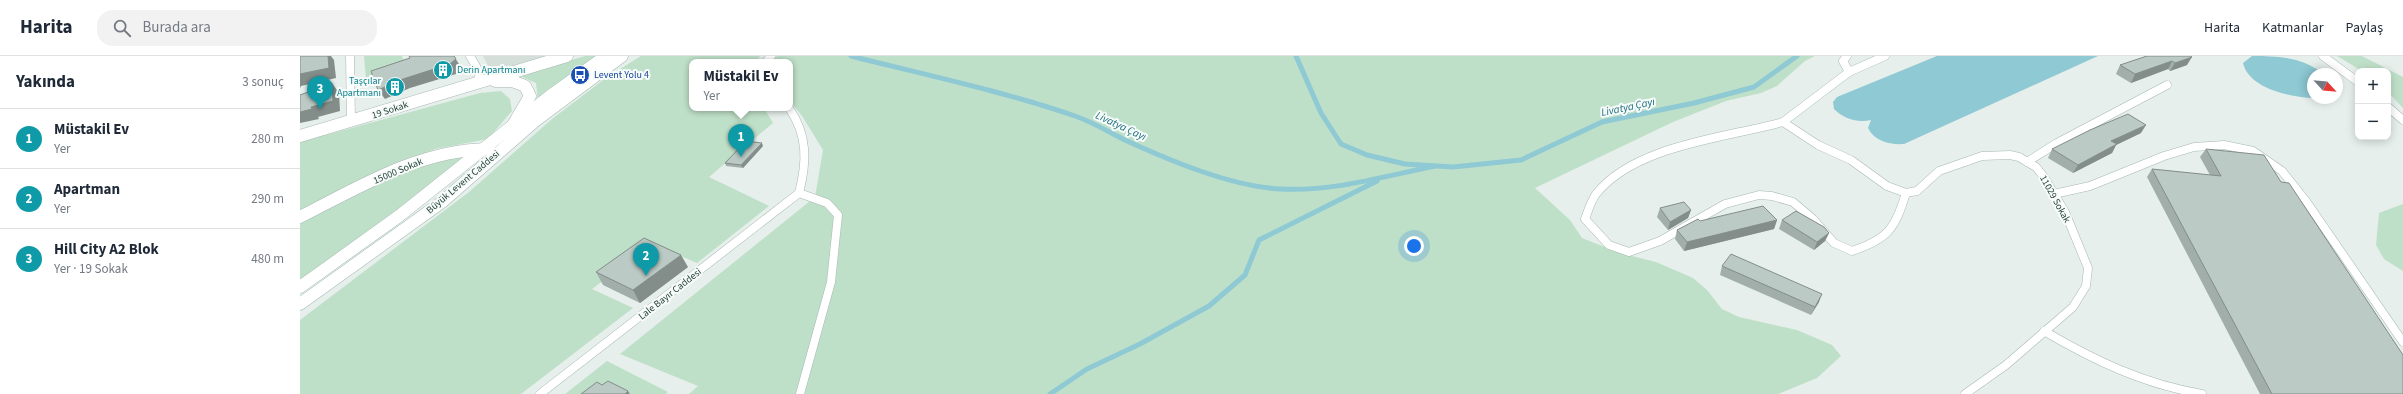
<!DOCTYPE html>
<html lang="tr">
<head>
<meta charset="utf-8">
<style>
	:root { --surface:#fff; --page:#f2f2f3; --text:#1f2937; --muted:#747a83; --line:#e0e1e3; --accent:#db2777 }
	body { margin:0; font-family:"Source Sans 3",sans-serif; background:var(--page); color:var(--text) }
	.controls { position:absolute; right:12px; top:12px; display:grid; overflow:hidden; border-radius:8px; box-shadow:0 2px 10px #0003 }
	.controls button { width:36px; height:36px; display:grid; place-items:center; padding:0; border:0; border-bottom:1px solid var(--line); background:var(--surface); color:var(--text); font:20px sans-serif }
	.compass { position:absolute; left:2007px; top:12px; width:36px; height:36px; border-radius:50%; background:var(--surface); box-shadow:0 2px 10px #0003; rotate:116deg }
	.you { position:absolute; left:1114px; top:190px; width:14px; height:14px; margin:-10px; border:3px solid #fff; border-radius:50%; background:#1a73e8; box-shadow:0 0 0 6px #1a73e833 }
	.badge { display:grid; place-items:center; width:26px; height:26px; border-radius:50%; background:var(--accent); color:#fff; font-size:13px; font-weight:700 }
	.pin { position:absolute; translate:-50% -33px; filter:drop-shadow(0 1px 2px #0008) }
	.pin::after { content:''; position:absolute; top:21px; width:14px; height:12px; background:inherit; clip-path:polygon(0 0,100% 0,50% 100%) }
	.popup { position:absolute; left:389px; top:3px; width:104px; height:52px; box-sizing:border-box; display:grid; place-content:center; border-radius:8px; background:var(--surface); filter:drop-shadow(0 1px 3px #0005); font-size:13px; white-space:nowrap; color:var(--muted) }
	.popup b { font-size:15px; color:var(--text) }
	.popup::after { content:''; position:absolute; left:50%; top:100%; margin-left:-8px; border:8px solid transparent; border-top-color:var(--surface) }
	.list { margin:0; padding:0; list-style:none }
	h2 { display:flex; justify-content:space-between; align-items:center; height:52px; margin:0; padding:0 16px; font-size:17px }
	h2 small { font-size:13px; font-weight:400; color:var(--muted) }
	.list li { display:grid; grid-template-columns:26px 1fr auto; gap:12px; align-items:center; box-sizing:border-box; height:60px; padding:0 16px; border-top:1px solid var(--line) }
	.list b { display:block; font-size:15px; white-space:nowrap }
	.list p { margin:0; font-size:13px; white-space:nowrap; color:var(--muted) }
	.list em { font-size:13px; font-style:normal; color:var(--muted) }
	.icon { flex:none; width:22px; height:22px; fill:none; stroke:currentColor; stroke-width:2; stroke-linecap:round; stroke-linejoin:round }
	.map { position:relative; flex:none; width:2103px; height:338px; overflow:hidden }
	header { display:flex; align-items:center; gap:24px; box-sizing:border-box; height:56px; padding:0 20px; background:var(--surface); border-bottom:1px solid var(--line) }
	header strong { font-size:19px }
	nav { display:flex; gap:22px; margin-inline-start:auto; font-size:14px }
	.search { width:280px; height:36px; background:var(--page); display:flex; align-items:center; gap:10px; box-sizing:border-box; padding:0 14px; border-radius:16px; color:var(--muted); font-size:15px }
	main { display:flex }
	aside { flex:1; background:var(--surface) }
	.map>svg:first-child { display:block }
</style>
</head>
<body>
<header>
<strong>Harita</strong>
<div class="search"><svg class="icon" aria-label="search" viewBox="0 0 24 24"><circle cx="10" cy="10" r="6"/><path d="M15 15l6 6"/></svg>Burada ara</div>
<nav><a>Harita</a><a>Katmanlar</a><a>Paylaş</a></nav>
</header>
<main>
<aside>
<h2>Yakında<small>3 sonuç</small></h2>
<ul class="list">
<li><span class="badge" style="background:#0f9aa8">1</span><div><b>Müstakil Ev</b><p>Yer</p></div><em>280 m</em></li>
<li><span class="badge" style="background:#0f9aa8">2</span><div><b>Apartman</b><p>Yer</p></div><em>290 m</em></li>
<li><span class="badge" style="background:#0f9aa8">3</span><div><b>Hill City A2 Blok</b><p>Yer · 19 Sokak</p></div><em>480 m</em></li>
</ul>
</aside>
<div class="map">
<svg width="2103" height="338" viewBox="0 0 2103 338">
	<rect width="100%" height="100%" fill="#e6efeb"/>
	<!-- built -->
	<polygon fill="#d4dfda" points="183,0 248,0 213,10 195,12 188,10"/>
	<!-- green -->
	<g fill="#bfe0c8">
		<polygon points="64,0 102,0 106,10 66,23"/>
		<polygon points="285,0 302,0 238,44 236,27 220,20"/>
		<polygon points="341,0 460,0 456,6 392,6 392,52 464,52 473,67 409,121 469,150 397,207 353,188 292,233 333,252 221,338 0,338 0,264 169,136 252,63 307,21"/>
		<polygon points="477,0 1515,0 1505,5 1477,30 1461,37 1426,45 1373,66 1235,132 1270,164 1282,182 1320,197 1356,206 1393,222 1407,234 1422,253 1439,261 1497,274 1532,289 1541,300 1517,322 1478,338 389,338 398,330 320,298 515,141 523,94 502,60 490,45 490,6 471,6"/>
		<polygon points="2037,0 2062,0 2103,21 2103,52 2088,36 2088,15 2062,15"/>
		<polygon points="201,35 210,43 212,55 188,83 135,93 89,112 0,155 0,86 180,37"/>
		<polygon points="170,98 157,111 0,224 0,164 82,124 126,106"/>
		<polygon points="2103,148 2103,215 2084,203 2076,189 2079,157"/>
		<polygon points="307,305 368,336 366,338 265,338"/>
	</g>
	<!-- water -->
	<g fill="#8ec9d4">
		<path d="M1637,0H1798L1604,88C1590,89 1574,85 1568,72L1571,64C1558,67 1544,63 1534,53L1533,46L1537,41Z"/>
		<path d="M1952,0C1978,0 2002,1 2024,18H2013V42C1991,41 1949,33 1943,7Z"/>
	</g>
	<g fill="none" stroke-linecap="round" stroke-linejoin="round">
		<!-- stream -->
		<g stroke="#8ec9d4" stroke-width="5">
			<path d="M551,0C626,19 702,35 775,60C793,66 810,77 827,85C871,105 933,131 981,133C1033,136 1085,120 1135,110"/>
			<polyline points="996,0 1021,57 1041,88 1067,99 1105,108 1153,111 1221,104 1302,66 1394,47 1454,31 1497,0"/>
			<polyline points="750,338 787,313 840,288 909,250 945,219 959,184 1077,125"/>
		</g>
		<!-- lane casing -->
		<g stroke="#a8b8b2" stroke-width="9">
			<g id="lane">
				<polyline points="50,0 51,66"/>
				<polyline points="170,0 177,12 180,25"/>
				<polyline points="1547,0 1543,5 1549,16 1483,66 1518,89 1551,104 1587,130 1606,137 1617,135 1639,115 1682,100 1710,99 1719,101 1736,111 1744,121 1765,156 1788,212 1786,230 1773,251 1706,309 1665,338"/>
				<polyline points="2023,0 2058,26"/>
				<polyline points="466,6 471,0"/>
				<polyline points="1549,16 1585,0"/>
				<polyline points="2088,51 2103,64"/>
				<path d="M489,52C508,79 507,106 499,137"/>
				<path d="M1483,66C1425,82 1335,89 1296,138C1291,145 1288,155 1285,163L1309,189L1329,196L1360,185L1425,148L1459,139L1472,140L1493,146L1513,163L1534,187L1552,195C1588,183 1595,173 1606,137"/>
				<polyline points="1727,106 1757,87 1867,29"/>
				<polyline points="499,137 527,147 538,159 531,226 500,338"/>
				<polyline points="1754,138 1790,130 1864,100 1894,91 1924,89 1953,95 1982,115 2006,145 2103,286"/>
				<path d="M1744,275C1795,305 1844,328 1902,338"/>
				<polyline points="240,338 499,137"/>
			</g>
		</g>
		<!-- street casing -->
		<g stroke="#a8b8b2" stroke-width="13">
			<g id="street">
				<polyline points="195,25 212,25 225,30 230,40 213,69"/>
				<polyline points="0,80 267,0"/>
				<path d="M0,161C61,130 119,94 189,93"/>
			</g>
		</g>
		<!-- secondary casing -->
		<g stroke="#a4bbb3" stroke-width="13">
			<g id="secondary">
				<polyline points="0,231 99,160 250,40 306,0"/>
				<polyline points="0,248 142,146 235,65 322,0"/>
			</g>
		</g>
		<!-- lane -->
		<use href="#lane" stroke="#fff" stroke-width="8"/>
		<!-- street -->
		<use href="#street" stroke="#fff" stroke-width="12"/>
		<!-- secondary -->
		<use href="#secondary" stroke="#fff" stroke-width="12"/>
	</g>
	<!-- wall -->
	<g fill="#a1aea9">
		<polygon points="1847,0 1887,9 1870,15 1868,13 1831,27 1816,18 1820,9"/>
		<polygon points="1841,77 1816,89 1812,97 1773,117 1748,102 1752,93"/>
		<polygon points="463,90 443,112 426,110 425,107"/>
		<polygon points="1906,93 2103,338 1960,338 1847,121 1852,113 1910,119 1900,101"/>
		<polygon points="1360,152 1391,154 1388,162 1368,174 1357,161"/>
		<polygon points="1477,164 1474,173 1384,195 1375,183 1377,174 1400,165"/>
		<polygon points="1482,164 1529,177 1525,185 1514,194 1479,173"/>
		<polygon points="1422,210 1519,246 1511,259 1420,219"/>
		<polygon points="388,211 340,247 303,229 296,216"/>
	</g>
	<!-- shaded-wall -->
	<g fill="#838d89">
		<polygon points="28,0 31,0 34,4 36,22 1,30 0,32 0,18"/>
		<polygon points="154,0 162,13 156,18 110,32 85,43 78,34"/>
		<polygon points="1892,1 1887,9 1870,15 1875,7"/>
		<polygon points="1872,5 1868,13 1831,27 1835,18"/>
		<polygon points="32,27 39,37 40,55 18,61 19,63 0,67 0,56 11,51"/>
		<polygon points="1846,69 1841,77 1816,89 1812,97 1773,117 1778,109 1811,85"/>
		<polygon points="462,87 463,90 443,112 441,109"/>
		<polygon points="1391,154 1388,162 1368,174 1370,166"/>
		<polygon points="1477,164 1474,173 1384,195 1387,186"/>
		<polygon points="1529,177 1525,185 1514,194 1517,186"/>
		<polygon points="381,199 388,211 340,247 333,234"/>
		<polygon points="1522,238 1519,246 1511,259 1515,251"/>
		<polygon points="328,335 330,338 325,338"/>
	</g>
	<!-- building -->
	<g fill="#bbcac4" stroke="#838d89">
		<polygon points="0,0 28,0 29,12 0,18"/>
		<polygon points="109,0 154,0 156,3 150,8 103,23 78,34 71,15 110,2"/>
		<polygon points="1847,0 1891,0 1892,1 1875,7 1872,5 1835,18 1820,9"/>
		<polygon points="32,27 33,45 11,51 12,53 0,56 0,39"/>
		<polygon points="1828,58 1846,69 1811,85 1817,88 1778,109 1752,93 1790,74"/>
		<polygon points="446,85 462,87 441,109 425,107"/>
		<polygon points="1906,93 1964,99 1981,126 1989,127 2103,299 2103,338 1972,338 1852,113 1921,120"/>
		<polygon points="1384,146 1391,154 1370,166 1360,152"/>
		<polygon points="1463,150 1477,164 1387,186 1377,174 1398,163 1400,165"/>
		<polygon points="1496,155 1524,171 1529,177 1517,186 1482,164"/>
		<polygon points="344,182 381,199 333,234 296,216"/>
		<polygon points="1431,198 1522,238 1515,251 1422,210"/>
		<polygon points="308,325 328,335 325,338 281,338 297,326 302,329"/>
	</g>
	<!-- icons -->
	<defs>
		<g id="building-disc" transform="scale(1)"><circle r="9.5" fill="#0f9aa8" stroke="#f7fbf9"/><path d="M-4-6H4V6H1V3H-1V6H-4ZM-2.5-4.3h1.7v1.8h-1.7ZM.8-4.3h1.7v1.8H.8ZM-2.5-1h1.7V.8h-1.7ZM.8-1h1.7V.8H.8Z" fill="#fff"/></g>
		<g id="bus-disc" transform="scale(1)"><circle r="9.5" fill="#1a4fb4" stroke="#f7fbf9"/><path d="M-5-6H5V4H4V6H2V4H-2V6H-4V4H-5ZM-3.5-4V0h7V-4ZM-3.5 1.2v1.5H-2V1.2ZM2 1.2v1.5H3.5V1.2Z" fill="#fff"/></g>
	</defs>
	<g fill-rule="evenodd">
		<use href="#building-disc" x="143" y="14"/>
		<use href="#bus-disc" x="280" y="19"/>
		<use href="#building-disc" x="95" y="31"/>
	</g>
	<g text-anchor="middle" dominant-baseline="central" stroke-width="4" stroke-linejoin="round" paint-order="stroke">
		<!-- culture labels -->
		<g font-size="10" fill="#0d838f" stroke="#f7fbf9" text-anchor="start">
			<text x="157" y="14">Derin Apartmanı</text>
			<text x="81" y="25" text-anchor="end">Taşçılar<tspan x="81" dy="12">Apartmanı</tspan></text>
		</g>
		<!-- transit labels -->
		<g font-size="10" fill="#164399" stroke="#f7fbf9" text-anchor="start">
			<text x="294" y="19">Levent Yolu 4</text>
		</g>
		<!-- street labels -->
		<g font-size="10" fill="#24423a" stroke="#f7fbf9">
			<text transform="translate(90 54) rotate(-18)">19 Sokak</text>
			<text transform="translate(98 115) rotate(-23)">15000 Sokak</text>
			<text transform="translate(163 126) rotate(-40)">Büyük Levent Caddesi</text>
			<text transform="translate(1755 143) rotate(61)">11029 Sokak</text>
			<text transform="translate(370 238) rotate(-38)">Lale Bayır Caddesi</text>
		</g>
		<!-- water labels -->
		<g font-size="11" font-style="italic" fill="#1c6f80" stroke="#f7fbf9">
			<text transform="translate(1328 51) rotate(-12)">Livatya Çayı</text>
			<text transform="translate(821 70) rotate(25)">Livatya Çayı</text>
		</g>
	</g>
</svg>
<div class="controls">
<button>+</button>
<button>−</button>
</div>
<svg class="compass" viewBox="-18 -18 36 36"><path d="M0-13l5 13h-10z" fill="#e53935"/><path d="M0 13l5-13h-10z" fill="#747a83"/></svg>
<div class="you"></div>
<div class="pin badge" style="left:441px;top:101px;background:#0f9aa8">1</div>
<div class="popup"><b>Müstakil Ev</b>Yer</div>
<div class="pin badge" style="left:346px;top:220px;background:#0f9aa8">2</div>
<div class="pin badge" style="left:20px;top:53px;background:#0f9aa8">3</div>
</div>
</main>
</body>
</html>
